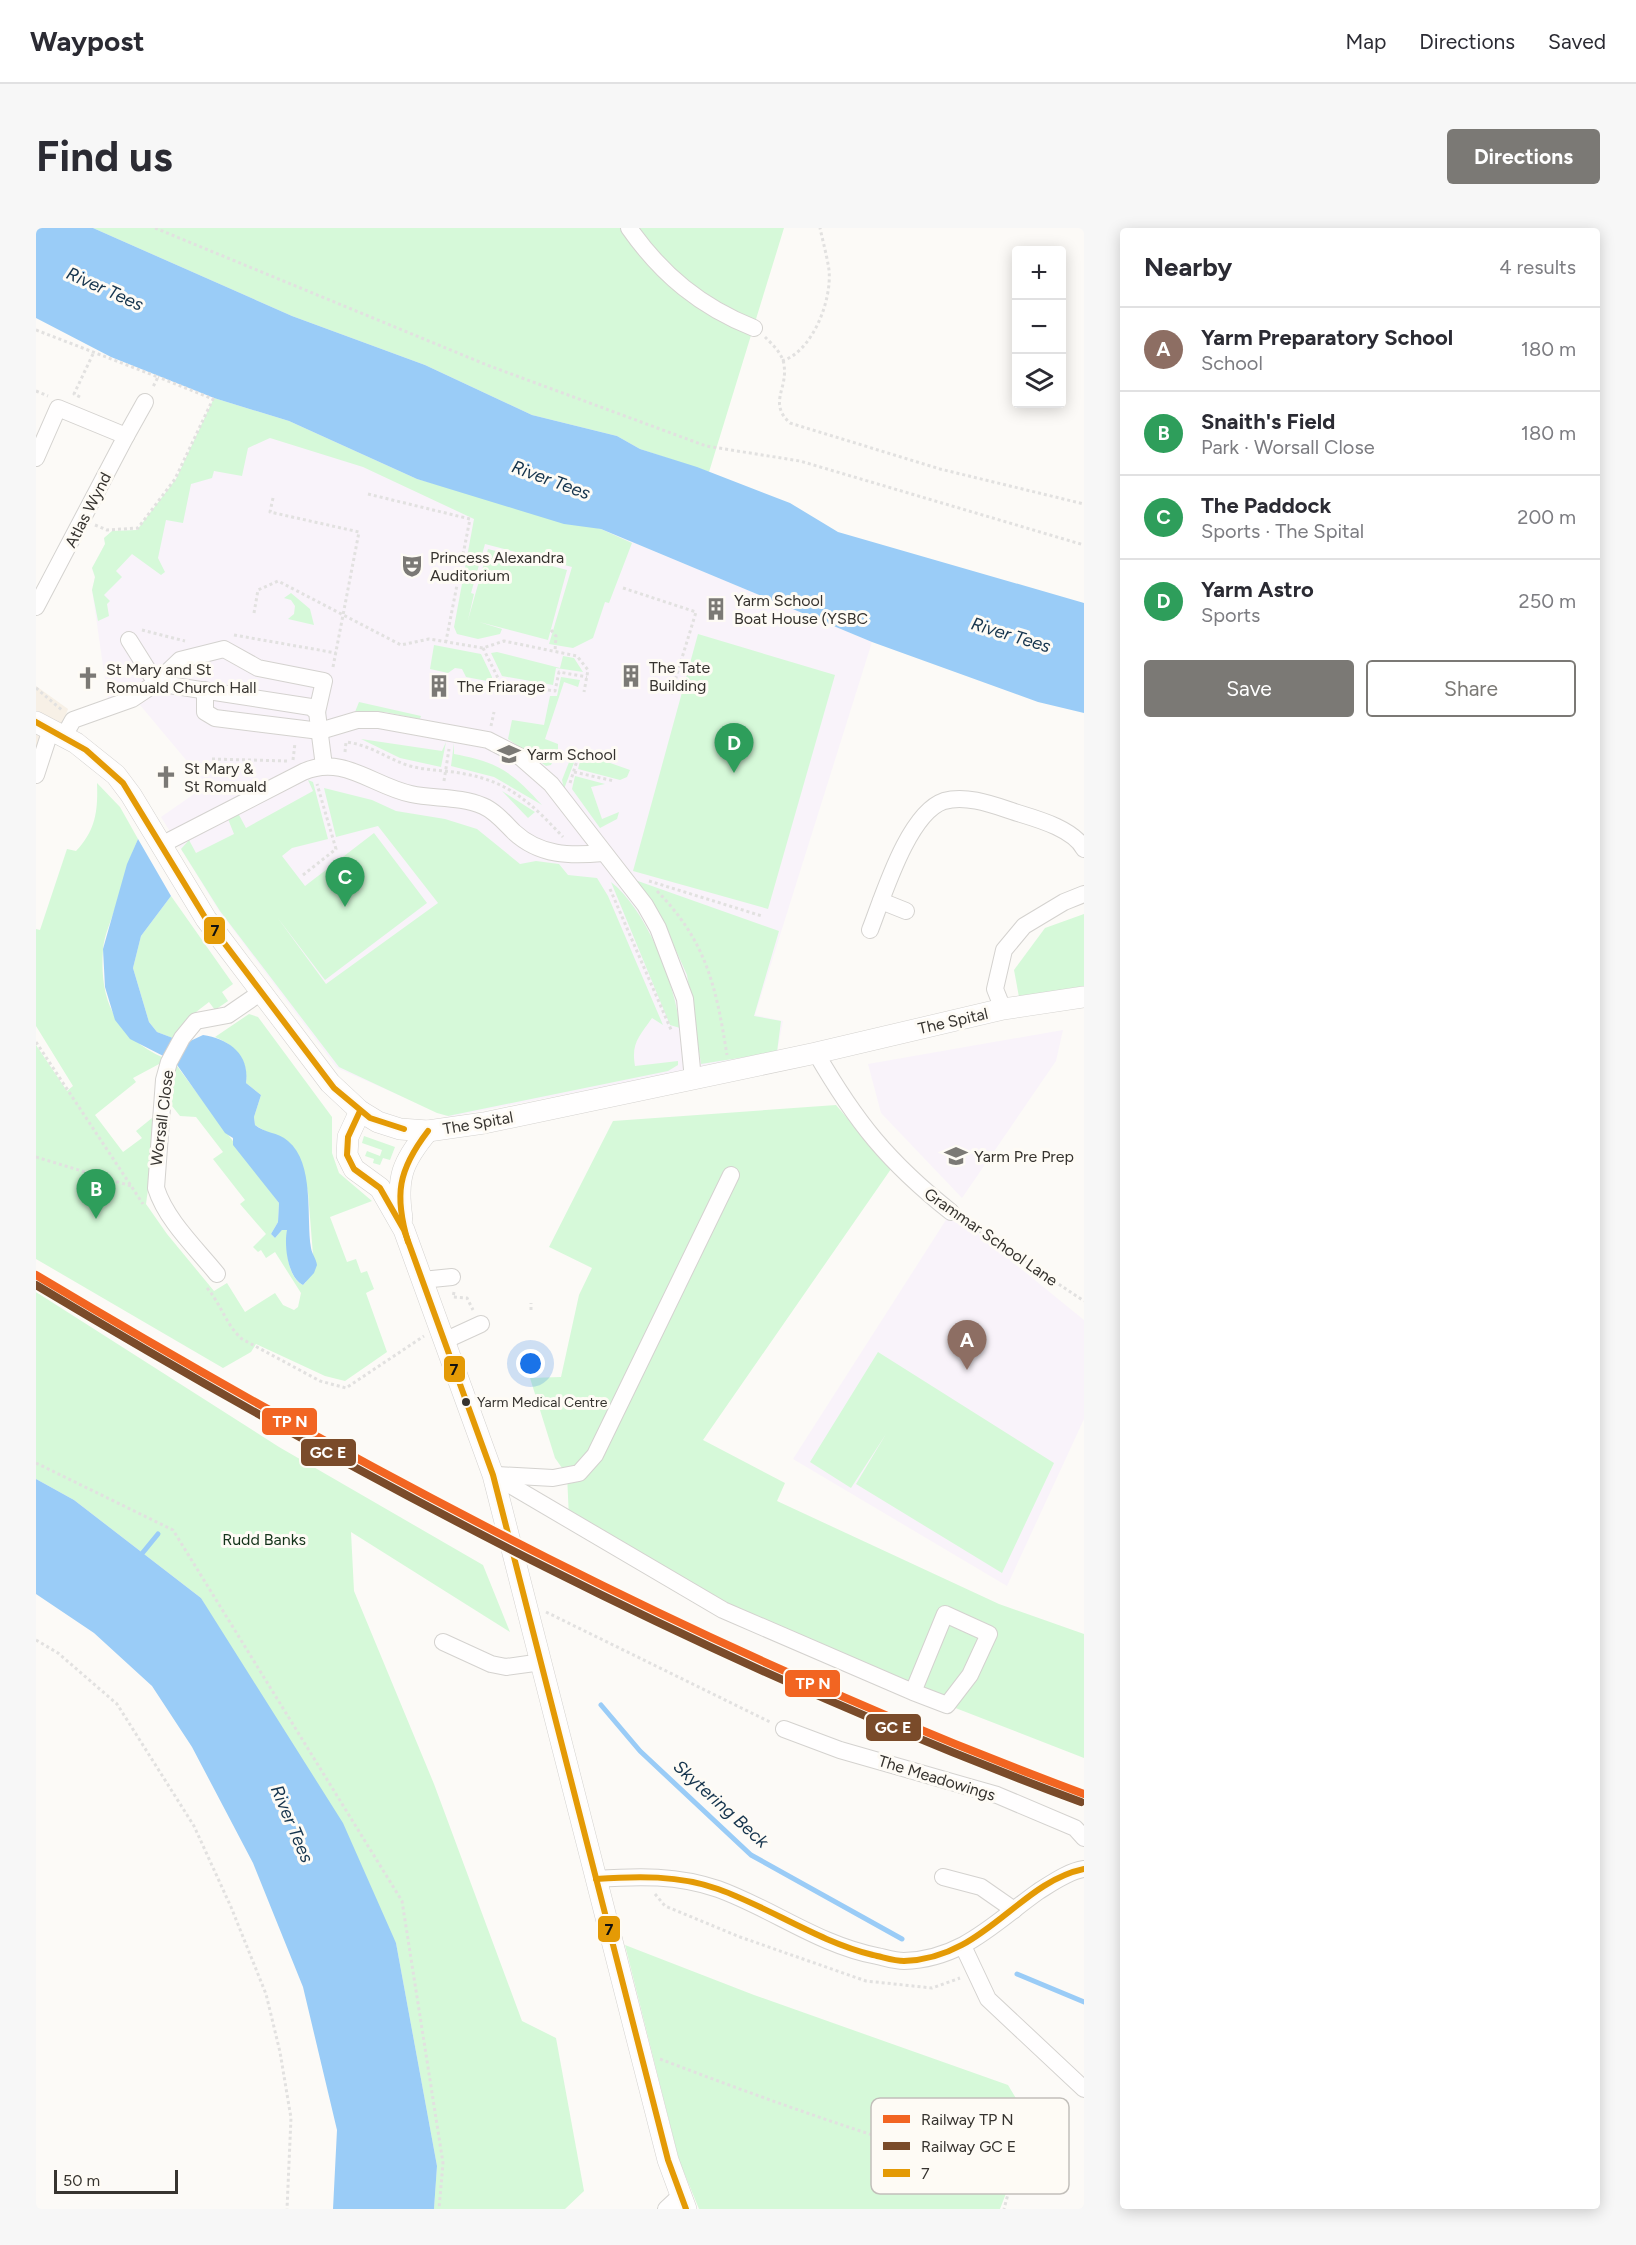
<!DOCTYPE html>
<html lang="en">
<head>
<meta charset="utf-8">
<style>
	:root { --surface:#fff; --page:#f7f7f7; --text:#2b2b33; --muted:#7c7c81; --line:#e1e1e2; --accent:#7b7975 }
	body { margin:0; font-family:Figtree,sans-serif; background:var(--page); color:var(--text) }
	.controls { position:absolute; right:18px; top:18px; display:grid; overflow:hidden; border-radius:6px; box-shadow:0 3px 15px #0003 }
	.controls button { width:54px; height:54px; display:grid; place-items:center; padding:0; border:0; border-bottom:2px solid var(--line); background:var(--surface); color:var(--text); font:30px sans-serif }
	.scale { position:absolute; left:18px; bottom:15px; width:124px; box-sizing:border-box; padding-left:6px; border:3px solid #36332f; border-top:0; font-size:16px; line-height:21px; white-space:nowrap; color:#36332f; -webkit-text-stroke:4px #fefbf5; paint-order:stroke }
	.you { position:absolute; left:495px; top:1136px; width:21px; height:21px; margin:-15px; border:4px solid #fff; border-radius:50%; background:#1a73e8; box-shadow:0 0 0 9px #1a73e833 }
	.badge { display:grid; place-items:center; width:39px; height:39px; border-radius:50%; background:var(--accent); color:#fff; font-size:20px; font-weight:700 }
	.pin { position:absolute; translate:-50% -50px; filter:drop-shadow(0 2px 3px #0008) }
	.pin::after { content:''; position:absolute; top:32px; width:21px; height:18px; background:inherit; clip-path:polygon(0 0,100% 0,50% 100%) }
	.list { margin:0; padding:0; list-style:none }
	h2 { display:flex; justify-content:space-between; align-items:center; height:78px; margin:0; padding:0 24px; font-size:26px }
	h2 small { font-size:20px; font-weight:400; color:var(--muted) }
	.list li { display:grid; grid-template-columns:39px 1fr auto; gap:18px; align-items:center; box-sizing:border-box; height:84px; padding:0 24px; border-top:2px solid var(--line) }
	.list b { display:block; font-size:22px; white-space:nowrap }
	.list p { margin:0; font-size:20px; white-space:nowrap; color:var(--muted) }
	.list em { font-size:20px; font-style:normal; color:var(--muted) }
	.actions { display:flex; gap:12px; padding:18px 24px }
	.actions a { flex:1; padding:14px 0; border:2px solid var(--accent); border-radius:6px; text-align:center; font-size:21px; color:var(--accent) }
	.actions .main { background:var(--accent); color:#fff }
	.icon { flex:none; width:33px; height:33px; fill:none; stroke:currentColor; stroke-width:2; stroke-linecap:round; stroke-linejoin:round }
	.map { position:relative; flex:none; width:1048px; height:1981px; overflow:hidden; border-radius:6px }
	header { display:flex; align-items:center; gap:36px; box-sizing:border-box; height:84px; padding:0 30px; background:var(--surface); border-bottom:2px solid var(--line) }
	header strong { font-size:28px }
	nav { display:flex; gap:33px; margin-inline-start:auto; font-size:21px }
	.intro { display:flex; align-items:center; justify-content:space-between; box-sizing:border-box; height:144px; padding:0 36px }
	h1 { margin:0; font-size:42px }
	.button { padding:15px 27px; border-radius:6px; background:var(--accent); color:#fff; font-size:21px; font-weight:700 }
	main { display:flex; gap:36px; padding:0 36px }
	aside { flex:1; background:var(--surface); border-radius:6px; box-shadow:0 3px 15px #0003 }
	.map>svg:first-child { display:block }
</style>
</head>
<body>
<header>
<strong>Waypost</strong>
<nav><a>Map</a><a>Directions</a><a>Saved</a></nav>
</header>
<div class="intro"><h1>Find us</h1><a class="button">Directions</a></div>
<main>
<div class="map">
<svg width="1048" height="1981" viewBox="0 0 1048 1981">
	<rect width="100%" height="100%" fill="#fcfaf7"/>
	<!-- built -->
	<polygon fill="#f7f0e6" points="0,458 32,481 11,538 0,532"/>
	<!-- education -->
	<g fill="#f9f3fa">
		<polygon points="178,170 565,301 836,414 719,787 747,793 741,825 413,889 301,840 183,683 125,589 171,557 104,477 45,495 72,472 56,362 59,349 56,340 69,316 68,310 76,303 101,302 140,251"/>
		<polygon points="1027,802 1020,833 926,970 845,885 832,836"/>
		<polygon points="915,984 1048,1092 1048,1191 971,1358 757,1231"/>
	</g>
	<!-- green -->
	<g fill="#d6f9d9">
		<polygon points="57,0 748,0 673,244 604,221 581,208 496,187 389,137 256,88"/>
		<polygon points="178,170 253,193 381,251 565,301 596,315 573,375 569,374 557,410 537,420 513,416 536,339 449,316 435,365 438,366 432,392 452,321 531,342 512,412 443,394 466,401 464,406 442,411 421,406 418,399 438,291 327,239 234,210 212,220 206,248 178,243 176,250 155,256 147,295 130,292 122,330 129,344 125,347 96,326 80,343 86,349 68,367 74,373 71,376 73,388 62,393 56,362 59,349 56,340 69,316 68,310 76,303 101,302 140,251"/>
		<polygon points="255,365 274,381 278,397 252,391 258,386 259,378 255,372 248,370"/>
		<polygon points="662,406 799,447 732,681 597,643"/>
		<polygon points="398,417 445,426 456,449 456,454 430,449 426,441 419,440 412,445 394,441"/>
		<polygon points="461,424 524,440 527,428 538,430 547,444 520,440 517,457 466,448 455,425"/>
		<polygon points="525,449 544,452 542,459 528,454 509,511 522,516 522,522 515,537 510,538 472,511 476,492 508,497 514,468 521,468"/>
		<polygon points="323,474 385,488 384,491 349,484 319,484"/>
		<polygon points="325,511 406,523 410,514 405,539 364,530"/>
		<path d="M418,515V526C462,534 476,544 506,577L458,549L415,538Z"/>
		<polygon points="537,524 539,532 528,561 526,552"/>
		<polygon points="546,525 594,542 591,549 584,552 542,541"/>
		<polygon points="539,548 569,556 555,559 566,591 583,584 581,591 564,600 536,561"/>
		<path d="M272,552L277,554L292,611L256,620L246,628L269,658L338,605L391,675L289,752L241,689L290,756L402,675L342,598L300,609L288,560L336,572L360,583L409,591L441,601L484,636L500,633L523,636L532,647L561,650L572,668L627,797L616,790C603,809 595,815 599,838L642,833V837L632,843L412,888L401,885L303,839L184,683L145,621L153,612L160,625L198,606L192,591L202,585L210,600L277,563Z"/>
		<path d="M61,555L84,579L102,611C92,633 87,654 80,677C76,691 68,707 67,722C63,774 81,809 128,830L125,835L97,850L100,854L59,887L87,924L106,910L100,903L116,890L121,896L110,976L131,1006L178,1063L191,1055L209,1084L239,1065L247,1077L258,1082L262,1079L265,1065L239,1024L230,1030L225,1022L222,1024L217,1019L230,1006L204,976L209,972L177,931L187,924L160,889L144,888L132,873L138,834L243,975L242,994L235,1006L239,1010L246,1002H251C250,1017 250,1049 267,1057L270,1054L277,1027L272,964L263,931L258,920L219,897L218,889L225,867L210,855C213,832 199,817 179,809L213,786L222,789L296,889V925L303,945L336,973L294,989L311,1034L320,1031L325,1045L331,1043L338,1061L330,1065L351,1124L309,1153L289,1148L220,1116L215,1124L187,1140L0,1031V817L31,863L37,858L0,798V701L4,702L31,621L40,623C60,602 62,582 61,555Z"/>
		<polygon points="466,563 499,584 492,590"/>
		<polygon points="599,652 743,703 718,788 745,793 741,824 665,836 651,747 628,696"/>
		<path d="M575,654C611,682 639,756 644,800L634,797Z"/>
		<polygon points="135,668 197,756 186,764 192,773 179,782 173,774 151,791 139,811 121,804 113,794 97,740 105,708"/>
		<polygon points="1048,686 1048,758 983,769 978,742 1009,700"/>
		<polygon points="800,877 855,941 667,1212 749,1255 741,1273 963,1376 1048,1406 1048,1530 824,1443 687,1382 533,1290 531,1247 519,1230 494,1150 525,1149 543,1067 556,1040 513,1019 577,893"/>
		<polygon points="328,908 359,919 354,932 347,930 344,937 337,935 338,931 329,928 331,923 344,928 346,922 326,915"/>
		<polygon points="0,1064 243,1219 447,1337 474,1404 315,1304 318,1363 398,1556 486,1793 520,1810 548,1963 529,1981 398,1981 401,1938 360,1715 165,1370 38,1272 0,1251"/>
		<polygon points="842,1124 1018,1235 966,1345 820,1256 850,1206 815,1260 774,1234"/>
		<polygon points="589,1717 718,1767 972,1857 996,1897 964,1981 663,1981 643,1932"/>
	</g>
	<!-- water -->
	<g fill="#9accf7">
		<polygon points="0,0 57,0 256,88 389,137 496,187 581,208 604,221 661,239 754,275 802,304 1048,375 1048,485 1002,474 836,414 565,301 528,296 381,251 253,193 178,170 75,129 0,90"/>
		<path d="M102,611L135,668L105,708L97,740L113,794L121,804L150,815L167,807C193,811 214,826 210,855L225,867L218,889L219,897C228,905 242,904 252,913C279,935 270,990 275,1020C276,1026 280,1030 281,1037L278,1045L267,1057C251,1049 248,1016 251,1002H246L239,1010L235,1006L242,994L243,975L197,917V910L189,905L139,834L94,811L79,792L69,759L67,721L91,636Z"/>
		<polygon points="0,1251 38,1272 165,1370 307,1595 360,1715 401,1938 398,1981 297,1981 301,1902 267,1759 217,1635 156,1519 116,1458 58,1405 0,1366"/>
	</g>
	<g fill="none" stroke-linecap="round" stroke-linejoin="round">
		<!-- stream -->
		<g stroke="#9accf7" stroke-width="5">
			<polyline points="104,1328 122,1306"/>
			<polyline points="565,1477 604,1523 715,1627 866,1711"/>
			<polyline points="981,1746 1048,1774"/>
		</g>
		<!-- minor casing -->
		<g stroke="#d4d2cf" stroke-width="18">
			<g id="minor">
				<path d="M593,0C626,47 665,79 718,100"/>
				<polyline points="90,208 109,174"/>
				<polyline points="0,230 22,180 90,208 0,379"/>
				<polyline points="93,412 120,455 144,432 188,421 222,440 288,453 281,484"/>
				<polyline points="169,462 169,484 179,490 284,503 321,492 342,492 452,512 483,528 515,556 609,677 622,700 649,771 657,851"/>
				<polyline points="28,508 37,492 96,471 120,455 275,479 281,484 288,538"/>
				<polyline points="0,547 15,501"/>
				<path d="M125,617L267,544C307,526 337,558 375,566C398,571 424,568 447,578C459,583 469,595 478,604C504,628 534,628 567,625"/>
				<polyline points="845,673 870,683"/>
				<path d="M834,702C847,669 872,585 908,573C933,566 962,579 985,586C1005,592 1038,602 1048,621"/>
				<polyline points="967,781 959,761 968,722 988,698 1028,674 1048,666"/>
				<path d="M780,825C820,894 852,934 915,984"/>
				<path d="M181,1046C160,1020 130,992 120,960L128,852L133,834L146,810L160,793L192,787L224,765"/>
				<polyline points="386,1052 416,1049"/>
				<polyline points="408,1113 445,1096"/>
				<polyline points="457,1247 687,1382 877,1464 909,1386 953,1406 934,1447 911,1477 877,1464"/>
				<polyline points="461,1247 517,1250 543,1245 559,1227 695,947"/>
				<polyline points="407,1414 455,1436 470,1439 506,1434"/>
				<polyline points="748,1501 804,1522 961,1567 1039,1600 1048,1610"/>
				<polyline points="907,1649 945,1659 978,1682"/>
				<path d="M560,1651C603,1648 641,1647 682,1661C737,1681 783,1717 841,1728C850,1730 860,1733 868,1733C927,1731 959,1694 1003,1663C1016,1655 1033,1643 1048,1641"/>
				<polyline points="927,1718 952,1771 1048,1861"/>
				<polyline points="630,1981 645,1967"/>
			</g>
		</g>
		<!-- major casing -->
		<g stroke="#d4d2cf" stroke-width="22">
			<g id="major">
				<polyline points="0,494 40,515 80,547 95,567 170,691 294,855 324,883 342,894 364,901 392,903 448,895 780,825 967,781 1048,769"/>
				<polyline points="324,883 312,909 311,927 318,941 344,960 368,1002 457,1247 632,1932 650,1981"/>
				<path d="M366,990C360,950 366,934 392,903"/>
			</g>
		</g>
		<!-- path -->
		<g stroke="#e2e1e0" stroke-width="3" stroke-dasharray="3 3" stroke-linecap="butt">
			<polyline points="119,0 451,137 670,218 764,233 1048,317"/>
			<polyline points="0,102 122,149 117,159"/>
			<path d="M729,109C736,116 747,126 748,137C752,161 732,175 754,195L904,241L1048,276"/>
			<path d="M746,133C777,123 796,72 793,42C791,28 787,14 784,0"/>
			<polyline points="0,163 12,168"/>
			<polyline points="44,169 38,166 57,126"/>
			<polyline points="332,266 434,291 410,413"/>
			<polyline points="237,270 234,284 323,304 297,439"/>
			<polyline points="59,297 71,302 102,300 139,251 177,171 122,149"/>
			<polyline points="587,360 660,384 635,466"/>
			<polyline points="218,385 222,362 242,353 365,417 393,411 447,420 468,413 541,428 552,442 548,464"/>
			<polyline points="106,402 149,413"/>
			<polyline points="515,402 520,408 519,423"/>
			<polyline points="198,407 300,425"/>
			<polyline points="447,420 462,450 459,463"/>
			<polyline points="0,460 27,483"/>
			<polyline points="512,462 519,463 523,444 551,449"/>
			<polyline points="455,498 458,484"/>
			<path d="M309,524L310,514C335,517 351,531 374,538C392,543 411,542 429,546C474,554 497,577 527,609"/>
			<polyline points="176,531 252,533"/>
			<polyline points="257,532 259,515"/>
			<polyline points="538,544 578,553"/>
			<polyline points="408,553 413,521"/>
			<polyline points="534,555 544,523"/>
			<polyline points="267,647 300,621 281,556"/>
			<polyline points="613,653 726,688"/>
			<polyline points="574,661 636,804"/>
			<path d="M621,663C671,714 680,759 691,827"/>
			<polyline points="0,814 107,976"/>
			<polyline points="0,929 95,958"/>
			<polyline points="928,993 1048,1073"/>
			<path d="M171,1060C185,1076 190,1097 206,1111L284,1153L310,1160L388,1108"/>
			<polyline points="418,1064 417,1069 431,1070 437,1082"/>
			<polyline points="495,1082 495,1075"/>
			<polyline points="0,1235 137,1302 366,1673 407,1935 403,1981"/>
			<polyline points="510,1384 736,1495"/>
			<polyline points="0,1412 22,1425 81,1476 158,1598 195,1679 230,1766 244,1824 255,1890 251,1981"/>
			<polyline points="619,1666 629,1678 704,1709 830,1753 896,1760 924,1750"/>
			<path d="M624,1831C710,1864 796,1895 884,1922C915,1932 946,1938 976,1951L968,1981"/>
		</g>
		<!-- minor -->
		<use href="#minor" stroke="#fffefe" stroke-width="16"/>
		<!-- major -->
		<use href="#major" stroke="#fffefe" stroke-width="21"/>
		<!-- bus-1 casing -->
		<g stroke="#fefbf5" stroke-width="10">
			<g id="bus-1">
				<polyline points="0,494 50,522 87,555 170,691 298,860 334,890 368,901"/>
				<polyline points="324,883 312,909 311,927 318,941 344,960 368,1002 457,1247 632,1932 650,1981"/>
				<path d="M372,1014C358,967 362,942 392,903"/>
				<path d="M560,1651C601,1648 643,1647 682,1661C735,1680 781,1713 837,1727C847,1729 858,1733 868,1733C948,1731 982,1655 1048,1641"/>
			</g>
		</g>
		<!-- bus-1 -->
		<use href="#bus-1" stroke="#e49a05" stroke-width="6"/>
		<!-- rail-1 casing -->
		<g stroke="#fefbf5" stroke-width="12">
			<path id="rail-1" d="M0,1047C335,1247 682,1430 1048,1566"/>
		</g>
		<!-- rail-2 casing -->
		<g stroke="#fefbf5" stroke-width="12">
			<path id="rail-2" d="M0,1057C334,1257 680,1439 1045,1574"/>
		</g>
		<!-- rail-1 -->
		<use href="#rail-1" stroke="#f26522" stroke-width="8"/>
		<!-- rail-2 -->
		<use href="#rail-2" stroke="#7a4b2a" stroke-width="8"/>
	</g>
	<!-- icons -->
	<defs>
		<g id="theatre-bare" transform="scale(1.8)"><path d="M-5-5.5Q0-4 5-5.5V0Q5 5 0 6Q-5 5-5 0ZM-3.3-2.5H-1v1.5H-3.3ZM1-2.5H3.3v1.5H1ZM-2.8 1Q0 5.5 2.8 1Z" fill="#7b7975" stroke="#fefbf5" stroke-width="2.5" paint-order="stroke"/></g>
		<g id="building-bare" transform="scale(1.8)"><path d="M-4-6H4V6H1V3H-1V6H-4ZM-2.5-4.3h1.7v1.8h-1.7ZM.8-4.3h1.7v1.8H.8ZM-2.5-1h1.7V.8h-1.7ZM.8-1h1.7V.8H.8Z" fill="#7b7975" stroke="#fefbf5" stroke-width="2.5" paint-order="stroke"/></g>
		<g id="church-bare" transform="scale(1.8)"><path d="M-1.2-6h2.4v3.5h3.3v2.4h-3.3V6h-2.4V-.1h-3.3v-2.4h3.3Z" fill="#7b7975" stroke="#fefbf5" stroke-width="2.5" paint-order="stroke"/></g>
		<g id="school-bare" transform="scale(1.8)"><path d="M0-5L7-2L0 1L-7-2ZM-4 1L0 2.5L4 1V4Q0 6-4 4Z" fill="#7b7975" stroke="#fefbf5" stroke-width="2.5" paint-order="stroke"/></g>
	</defs>
	<g fill-rule="evenodd">
		<use href="#theatre-bare" x="376" y="338"/>
		<use href="#building-bare" x="680" y="381"/>
		<use href="#building-bare" x="595" y="448"/>
		<use href="#church-bare" x="52" y="450"/>
		<use href="#building-bare" x="403" y="458"/>
		<use href="#school-bare" x="473" y="526"/>
		<use href="#church-bare" x="130" y="549"/>
		<use href="#school-bare" x="920" y="928"/>
	</g>
	<!-- markers -->
	<circle fill="#36332f" stroke="#fefbf5" stroke-width="2" cx="430" cy="1174" r="5"/>
	<g text-anchor="middle" dominant-baseline="central" stroke-width="6" stroke-linejoin="round" paint-order="stroke">
		<!-- bus labels -->
		<g font-size="14" fill="#36332f" stroke="#fefbf5" text-anchor="start">
			<text x="441" y="1174">Yarm Medical Centre</text>
		</g>
		<!-- street labels -->
		<g font-size="16" fill="#36332f" stroke="#fefbf5">
			<text transform="translate(52 282) rotate(-63)">Atlas Wynd</text>
			<text transform="translate(917 793) rotate(-13)">The Spital</text>
			<text transform="translate(126 890) rotate(-83)">Worsall Close</text>
			<text transform="translate(442 895) rotate(-10)">The Spital</text>
			<text transform="translate(955 1009) rotate(35)">Grammar School Lane</text>
			<text transform="translate(901 1550) rotate(17)">The Meadowings</text>
		</g>
		<!-- poi labels -->
		<g font-size="16" fill="#36332f" stroke="#fefbf5" text-anchor="start">
			<text x="394" y="329">Princess Alexandra<tspan x="394" dy="18">Auditorium</tspan></text>
			<text x="698" y="372">Yarm School<tspan x="698" dy="18">Boat House (YSBC</tspan></text>
			<text x="613" y="439">The Tate<tspan x="613" dy="18">Building</tspan></text>
			<text x="70" y="441">St Mary and St<tspan x="70" dy="18">Romuald Church Hall</tspan></text>
			<text x="421" y="458">The Friarage</text>
			<text x="491" y="526">Yarm School</text>
			<text x="148" y="540">St Mary &amp;<tspan x="148" dy="18">St Romuald</tspan></text>
			<text x="938" y="928">Yarm Pre Prep</text>
		</g>
		<!-- park labels -->
		<g font-size="16" fill="#14331a" stroke="#fefbf5">
			<text x="228" y="1311">Rudd Banks</text>
		</g>
		<!-- water labels -->
		<g font-size="18" font-style="italic" fill="#15344d" stroke="#fefbf5">
			<text transform="translate(69 61) rotate(24)">River Tees</text>
			<text transform="translate(515 252) rotate(20)">River Tees</text>
			<text transform="translate(975 407) rotate(17)">River Tees</text>
			<text transform="translate(685 1576) rotate(42)">Skytering Beck</text>
			<text transform="translate(256 1596) rotate(67)">River Tees</text>
		</g>
	</g>
	<!-- legend -->
	<rect x="835" y="1870" width="198" height="96" rx="9" fill="#fefbf5" stroke="#c2bfba" stroke-width="1.5"/>
	<rect x="847" y="1887" width="27" height="8" fill="#f26522"/>
	<rect x="847" y="1914" width="27" height="8" fill="#7a4b2a"/>
	<rect x="847" y="1941" width="27" height="8" fill="#e49a05"/>
	<g font-size="16" fill="#36332f">
		<text x="885" y="1897">Railway TP N</text>
		<text x="885" y="1924">Railway GC E</text>
		<text x="885" y="1951">7</text>
	</g>
	<g stroke="#fefbf5" stroke-width="2">
		<rect x="167" y="688" width="23" height="29" rx="6" fill="#e49a05"/>
		<rect x="407" y="1127" width="23" height="28" rx="6" fill="#e49a05"/>
		<rect x="225" y="1179" width="57" height="29" rx="6" fill="#f26522"/>
		<rect x="264" y="1210" width="57" height="29" rx="6" fill="#7a4b2a"/>
		<rect x="748" y="1441" width="57" height="29" rx="6" fill="#f26522"/>
		<rect x="829" y="1485" width="57" height="29" rx="6" fill="#7a4b2a"/>
		<rect x="561" y="1687" width="24" height="28" rx="6" fill="#e49a05"/>
	</g>
	<g font-size="16" text-anchor="middle" font-weight="bold" fill="#fff">
		<text x="254" y="1199">TP N</text>
		<text x="292" y="1230">GC E</text>
		<text x="777" y="1461">TP N</text>
		<text x="857" y="1505">GC E</text>
	</g>
	<g font-size="16" text-anchor="middle" font-weight="bold" fill="#111">
		<text x="179" y="708">7</text>
		<text x="418" y="1147">7</text>
		<text x="573" y="1707">7</text>
	</g>
</svg>
<div class="controls">
<button>+</button>
<button>−</button>
<button><svg class="icon" aria-label="layers" viewBox="0 0 24 24"><path d="M12 4l9 5-9 5-9-5zM3 14l9 5 9-5"/></svg></button>
</div>
<div class="scale">50 m</div>
<div class="you"></div>
<div class="pin badge" style="left:931px;top:1142px;background:#8d6e63">A</div>
<div class="pin badge" style="left:60px;top:991px;background:#2e9e5b">B</div>
<div class="pin badge" style="left:309px;top:679px;background:#2e9e5b">C</div>
<div class="pin badge" style="left:698px;top:545px;background:#2e9e5b">D</div>
</div>
<aside>
<h2>Nearby<small>4 results</small></h2>
<ul class="list">
<li><span class="badge" style="background:#8d6e63">A</span><div><b>Yarm Preparatory School</b><p>School</p></div><em>180 m</em></li>
<li><span class="badge" style="background:#2e9e5b">B</span><div><b>Snaith's Field</b><p>Park · Worsall Close</p></div><em>180 m</em></li>
<li><span class="badge" style="background:#2e9e5b">C</span><div><b>The Paddock</b><p>Sports · The Spital</p></div><em>200 m</em></li>
<li><span class="badge" style="background:#2e9e5b">D</span><div><b>Yarm Astro</b><p>Sports</p></div><em>250 m</em></li>
</ul>
<div class="actions"><a class="main">Save</a><a>Share</a></div>
</aside>
</main>
</body>
</html>
